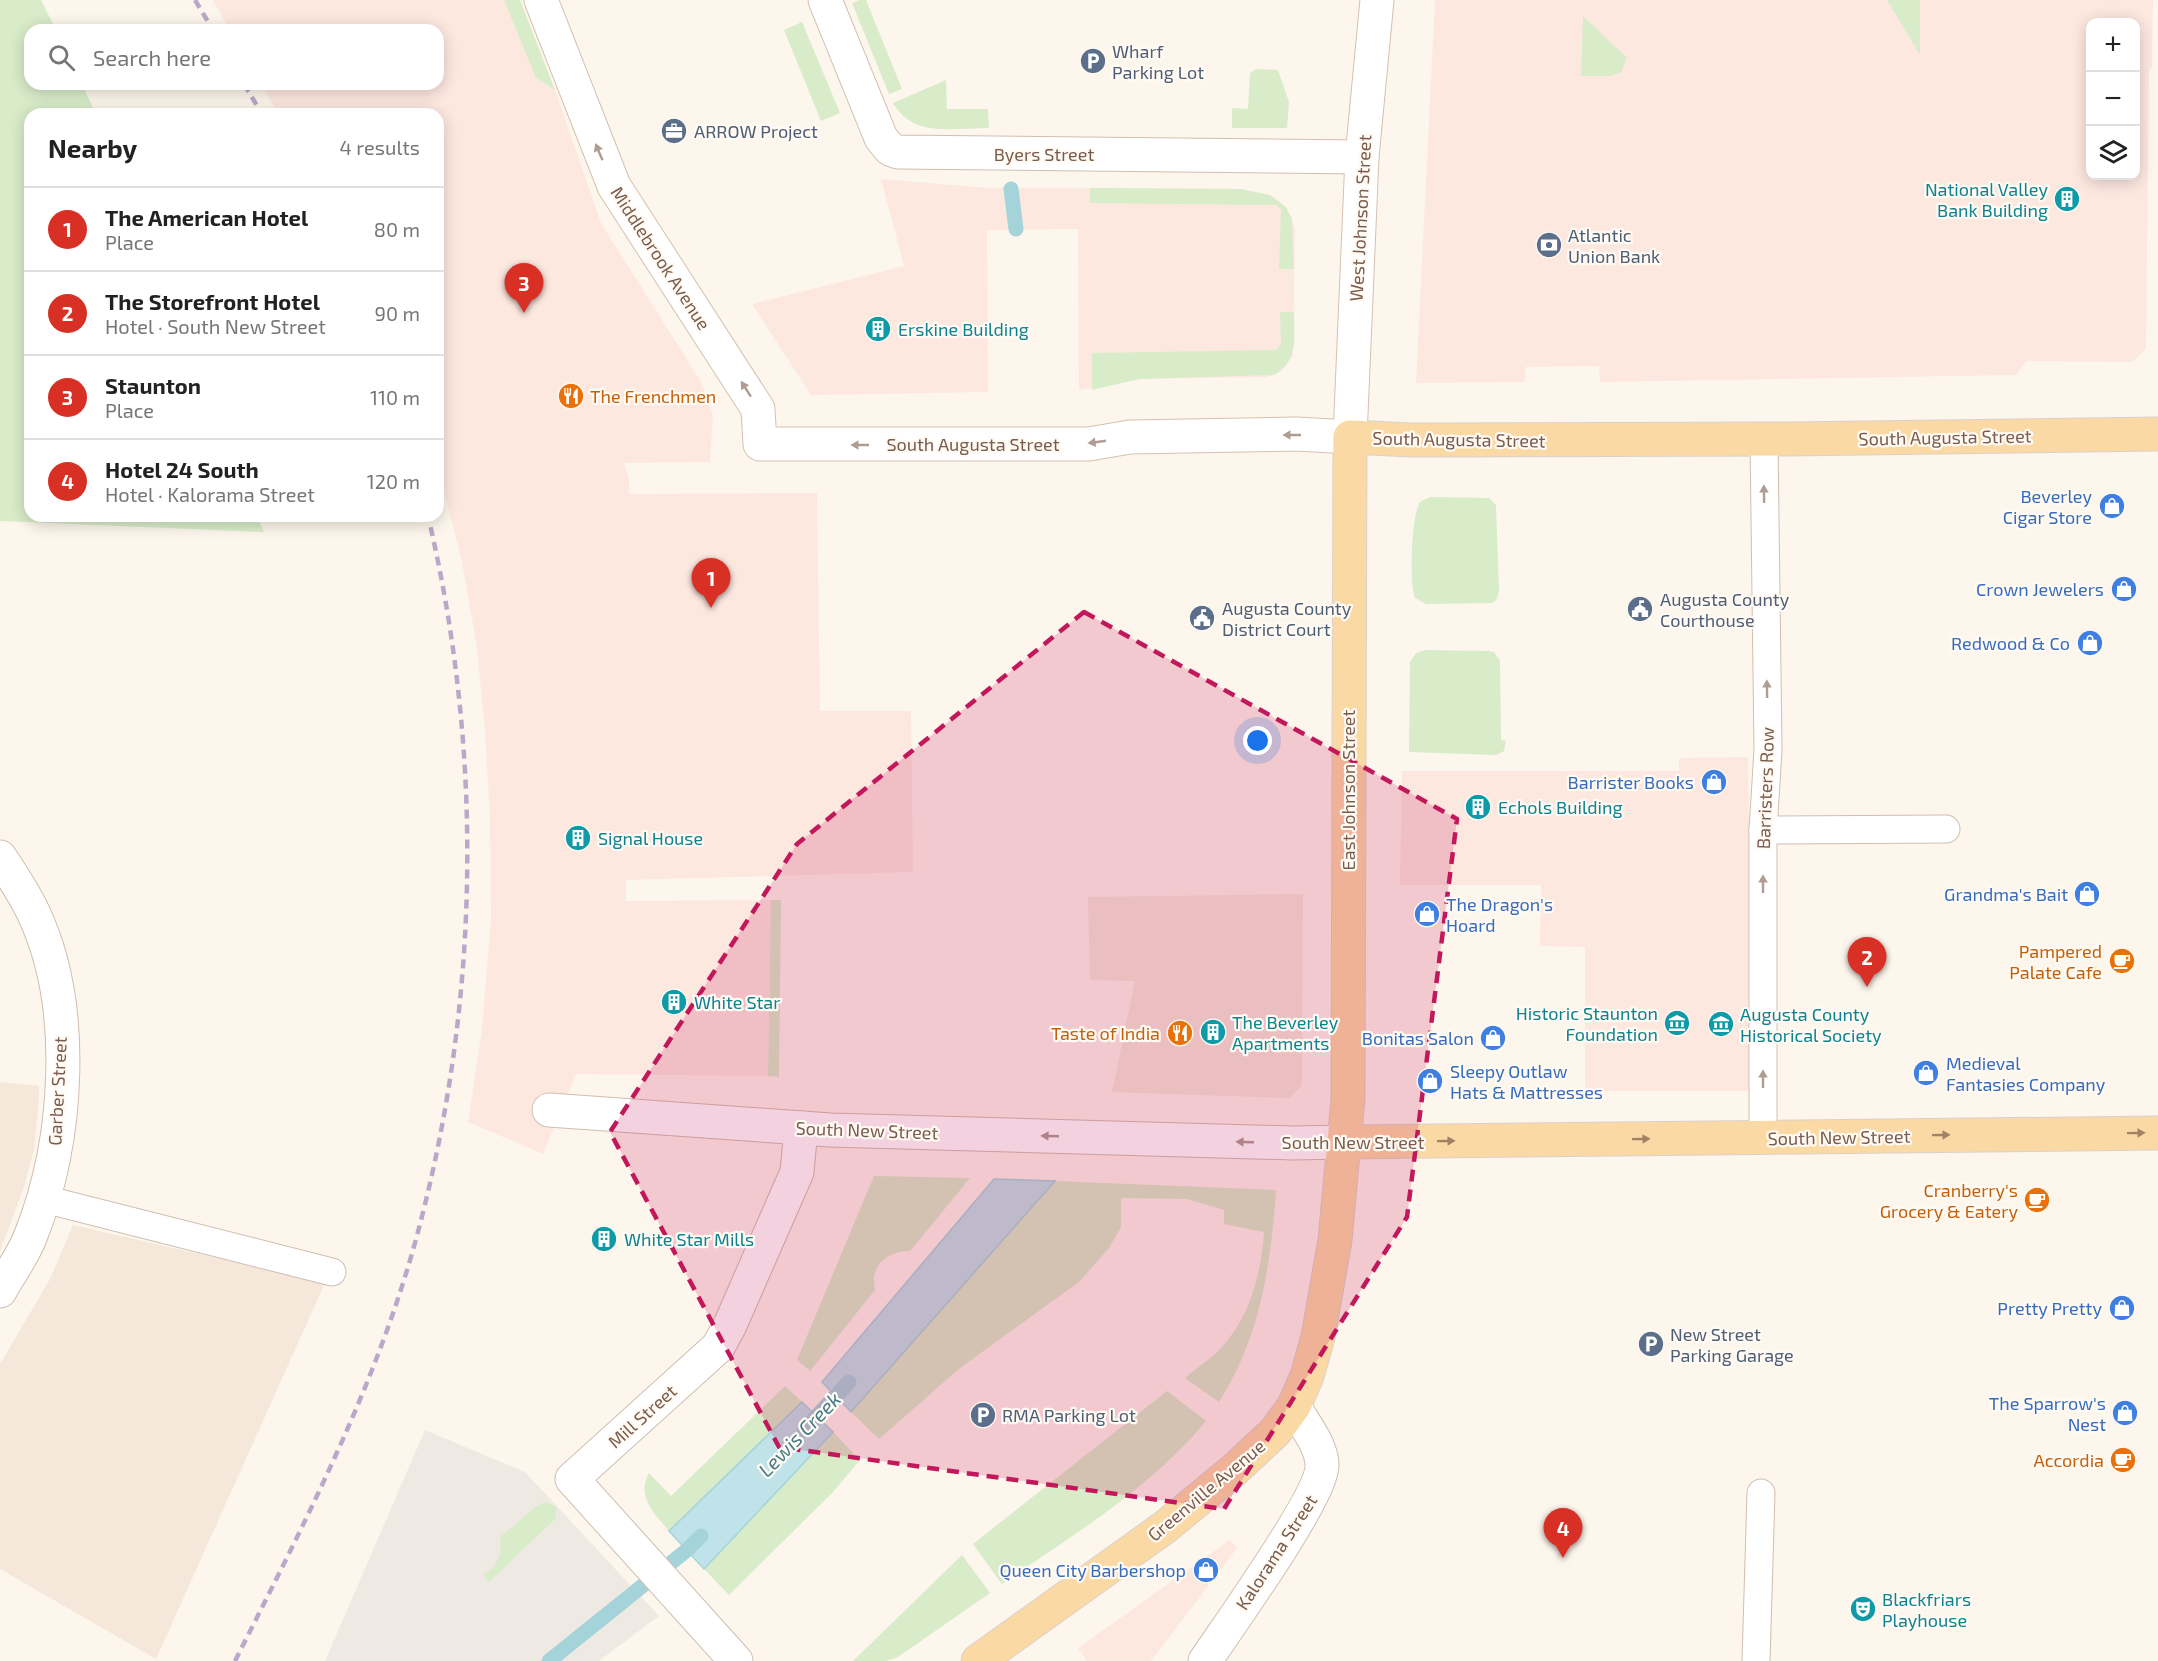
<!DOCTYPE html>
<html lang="en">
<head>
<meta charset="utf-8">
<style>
	:root { --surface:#fff; --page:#f6f6f6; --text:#222; --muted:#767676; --line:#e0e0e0; --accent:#d93025 }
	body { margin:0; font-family:"Exo 2",sans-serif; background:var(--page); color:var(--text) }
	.controls { position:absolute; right:18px; top:18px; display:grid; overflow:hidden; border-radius:12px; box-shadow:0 3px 15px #0003 }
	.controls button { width:54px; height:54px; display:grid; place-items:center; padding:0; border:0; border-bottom:2px solid var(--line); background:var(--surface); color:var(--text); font:30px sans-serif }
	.you { position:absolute; left:1258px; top:741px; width:21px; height:21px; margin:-15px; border:4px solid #fff; border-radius:50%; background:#1a73e8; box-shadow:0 0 0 9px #1a73e833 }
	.badge { display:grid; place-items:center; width:39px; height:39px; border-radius:50%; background:var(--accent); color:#fff; font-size:20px; font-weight:700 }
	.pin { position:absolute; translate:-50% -50px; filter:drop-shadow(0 2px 3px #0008) }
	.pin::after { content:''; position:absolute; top:32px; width:21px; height:18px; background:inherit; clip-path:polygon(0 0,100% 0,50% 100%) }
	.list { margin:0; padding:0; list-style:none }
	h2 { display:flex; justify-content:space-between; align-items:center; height:78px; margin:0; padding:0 24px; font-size:26px }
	h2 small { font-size:20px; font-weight:400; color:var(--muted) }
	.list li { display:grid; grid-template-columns:39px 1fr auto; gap:18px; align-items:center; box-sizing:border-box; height:84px; padding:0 24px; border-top:2px solid var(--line) }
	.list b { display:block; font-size:22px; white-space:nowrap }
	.list p { margin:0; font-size:20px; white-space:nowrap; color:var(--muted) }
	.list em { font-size:20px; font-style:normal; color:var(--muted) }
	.icon { flex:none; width:33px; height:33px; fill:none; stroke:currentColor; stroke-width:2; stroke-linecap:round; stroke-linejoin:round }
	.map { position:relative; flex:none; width:2158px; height:1661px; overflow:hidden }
	.search { position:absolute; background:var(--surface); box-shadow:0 3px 15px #0003; left:24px; top:24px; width:420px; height:66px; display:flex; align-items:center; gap:15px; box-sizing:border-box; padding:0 21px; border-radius:18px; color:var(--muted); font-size:22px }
	.panel { position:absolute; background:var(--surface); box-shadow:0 3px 15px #0003; left:24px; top:108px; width:420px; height:414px; border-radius:18px }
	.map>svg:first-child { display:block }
</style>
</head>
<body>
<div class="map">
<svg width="2158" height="1661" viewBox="0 0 2158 1661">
	<rect width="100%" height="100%" fill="#fdf6ec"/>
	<!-- residential -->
	<g fill="#f5e8da">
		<polygon points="1303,894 1302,1085 1297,1091 1289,1098 1112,1092 1135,981 1090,980 1088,897"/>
		<polygon points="0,1082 39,1086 39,1099 34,1150 24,1187 0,1251"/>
		<polygon points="73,1225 325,1283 156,1659 0,1569 0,1364 50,1279"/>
	</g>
	<!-- commercial -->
	<g fill="#fde8e0" fill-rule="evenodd">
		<polygon points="213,0 520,0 555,90 601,223 701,382 713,416 710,462 624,463 629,479 629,494 817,493 820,711 911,711 913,872 626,880 626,901 771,900 768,1076 576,1074 543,1154 468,1122 482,1029 491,918 490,817 485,729 476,641 461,558 438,467 438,114 278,114 261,84 438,84 438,30 230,30"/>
		<path d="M1435,0H2153L2152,68L2149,69L2146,349L2132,362L2027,361L2016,375L1600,382L1599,366L1526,367L1525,382L1416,383ZM2090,22H2136V176H2090Z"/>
		<polygon points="881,179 988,188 1241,189 1270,195 1286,207 1295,228 1293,356 1281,371 1268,377 1139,379 1079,390 1078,229 987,230 988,392 811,395 752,304 904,266"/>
		<polygon points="1748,757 1752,1091 1585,1091 1585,947 1540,946 1541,885 1400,885 1402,771 1679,771 1679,758"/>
		<polygon points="1230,1540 1237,1548 1151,1661 1087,1661 1078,1648"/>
	</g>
	<!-- industrial -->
	<polygon fill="#efe9e4" points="425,1430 525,1472 659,1616 599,1661 325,1661"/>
	<!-- green -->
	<g fill="#d8ecc9">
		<polygon points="0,0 41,0 56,30 30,30 30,84 82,84 96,114 30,114 30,516 257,516 264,532 0,521"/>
		<polygon points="504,0 520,0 555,90 536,78"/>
		<polygon points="860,0 866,0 902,89 889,94 852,3"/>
		<polygon points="1887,0 1920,0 1920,55"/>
		<polygon points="1583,16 1627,58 1621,72 1610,76 1581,76"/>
		<polygon points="802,22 840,113 821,121 784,30"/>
		<polygon points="1256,69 1278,70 1289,102 1287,128 1232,128 1232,108 1248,109 1250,73"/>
		<path d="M946,80L947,109H988L989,128C953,128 913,138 893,103Z"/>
		<polygon points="1090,188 1241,189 1270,195 1286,207 1292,219 1294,269 1279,269 1281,209 1276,205 1090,203"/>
		<path d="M1280,312H1294C1294,337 1299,361 1274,375L1139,379L1092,390V353L1276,350L1281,344Z"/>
		<path d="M1430,497L1489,498L1496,505L1499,590L1497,599L1492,603L1426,604L1415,598C1409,582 1411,518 1420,502Z"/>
		<polygon points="1425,650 1488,651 1494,652 1500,661 1501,740 1506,741 1504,751 1496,755 1409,752 1410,662 1416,653"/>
		<polygon points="771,900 781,900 779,1077 768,1076"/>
		<path d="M874,1176L970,1178L910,1251C887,1251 869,1266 875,1290L810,1371L797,1360Z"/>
		<path d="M1055,1181L1276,1190C1271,1265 1260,1338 1219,1402L1185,1378C1196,1368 1210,1360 1221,1348C1250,1317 1261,1274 1264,1232L1224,1224V1210L1187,1199L1121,1198V1227L1109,1248L1079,1282L960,1368L879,1439L851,1412Z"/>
		<path d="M785,1386L802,1402L669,1531C654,1514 636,1496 649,1473L671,1496Z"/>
		<path d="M1167,1391L1206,1421C1150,1489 1074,1534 1002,1584L973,1544Z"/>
		<polygon points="833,1432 860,1460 833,1492 729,1595 704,1569"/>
		<path d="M546,1502L557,1507L555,1519L489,1582L483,1575C498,1566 503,1554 500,1537L538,1505Z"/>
		<polygon points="962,1555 990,1593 898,1657 886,1661 853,1661"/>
	</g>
	<!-- water -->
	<g fill="#bfe3e8" stroke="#a5d3da" stroke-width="1.5">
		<polygon points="994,1179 1055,1181 851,1412 822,1382"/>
		<polygon points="802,1402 833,1432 704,1569 669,1531"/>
	</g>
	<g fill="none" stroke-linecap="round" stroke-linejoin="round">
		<!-- stream -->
		<g stroke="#a5d3da" stroke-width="15">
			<polyline points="1011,189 1016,229"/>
			<polyline points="804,1430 849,1382"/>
			<polyline points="549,1661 687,1550 701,1536"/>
		</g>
		<!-- lane casing -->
		<g stroke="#d1beb0" stroke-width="29">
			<g id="lane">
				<polyline points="1763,830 1946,829"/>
				<polyline points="1763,1138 1763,830 1768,750 1764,439"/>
				<polyline points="44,1199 332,1272"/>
				<polyline points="1756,1661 1761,1493"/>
			</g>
		</g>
		<!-- street casing -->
		<g stroke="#d1beb0" stroke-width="35">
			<g id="street">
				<polyline points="825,0 881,138 890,149 898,152 1362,157"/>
				<path d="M0,857C12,875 24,893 33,912C78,1006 68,1141 31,1235C24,1254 10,1273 0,1291"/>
				<polyline points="549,1110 830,1130 1293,1143 1346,1142"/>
				<polyline points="736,1661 572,1479 718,1347 730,1325 797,1172 801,1128"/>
				<path d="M1205,1661C1227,1628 1324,1494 1322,1464C1321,1444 1303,1423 1294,1406"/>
			</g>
		</g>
		<!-- secondary casing -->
		<g stroke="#d6c0b0" stroke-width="35">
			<polyline id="secondary" points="541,0 614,186 758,409 760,444 1089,444 1130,437 1296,434 1350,437 1362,157 1377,0"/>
		</g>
		<!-- primary casing -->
		<g stroke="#dad1cd" stroke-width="35">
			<g id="primary">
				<polyline points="1346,1142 2158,1133"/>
				<polyline points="978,1661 1165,1527 1233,1471 1275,1432 1294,1406 1307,1376 1318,1337 1335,1240 1348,1099 1350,437 1412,440 1789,439 2158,434"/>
			</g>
		</g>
		<!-- lane -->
		<use href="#lane" stroke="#fff" stroke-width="27"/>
		<!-- street -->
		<use href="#street" stroke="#fff" stroke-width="33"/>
		<!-- secondary -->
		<use href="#secondary" stroke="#fff" stroke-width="33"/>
		<!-- primary -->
		<use href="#primary" stroke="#fbd9a5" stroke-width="33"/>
		<!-- rail -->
		<g stroke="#b9a8c9" stroke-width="4.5" stroke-dasharray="9 6" stroke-linecap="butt">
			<polyline points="195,0 213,30"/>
			<polyline points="244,84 262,114"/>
			<path d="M235,1661C302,1528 372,1394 413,1250C480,1011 485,757 428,516"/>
		</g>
	</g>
	<!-- one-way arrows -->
	<defs><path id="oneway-solid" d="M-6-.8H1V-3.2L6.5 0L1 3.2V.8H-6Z" transform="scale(1.5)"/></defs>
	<g fill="#af9d94">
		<use href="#oneway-solid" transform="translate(599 152) rotate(-113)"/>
		<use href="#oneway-solid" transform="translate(746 389) rotate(-123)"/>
		<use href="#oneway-solid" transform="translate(1292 435) rotate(-180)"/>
		<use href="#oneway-solid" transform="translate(1097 442) rotate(172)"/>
		<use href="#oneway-solid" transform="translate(860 445) rotate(-180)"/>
		<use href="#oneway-solid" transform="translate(1764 494) rotate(-91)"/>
		<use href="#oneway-solid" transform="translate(1767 689) rotate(-91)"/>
		<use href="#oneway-solid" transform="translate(1763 884) rotate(-90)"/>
		<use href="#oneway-solid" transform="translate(1763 1079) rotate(-90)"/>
		<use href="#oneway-solid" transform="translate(1050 1136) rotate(-178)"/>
		<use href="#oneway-solid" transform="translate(1245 1142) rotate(-178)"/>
	</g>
	<g fill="#a18267">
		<use href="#oneway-solid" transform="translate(2136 1133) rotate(-1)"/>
		<use href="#oneway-solid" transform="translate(1941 1135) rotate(-1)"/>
		<use href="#oneway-solid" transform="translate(1641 1139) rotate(-1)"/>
		<use href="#oneway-solid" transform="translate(1446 1141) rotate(-1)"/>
	</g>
	<!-- marked area -->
	<path fill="#c2185b" fill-opacity="0.2" stroke="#c2185b" stroke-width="4.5" stroke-dasharray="12 8" stroke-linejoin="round" d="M1084,612L1457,819L1407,1217L1224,1509L779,1447L610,1132L797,844Z"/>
	<!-- icons -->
	<defs>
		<g id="parking-disc" transform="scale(1.35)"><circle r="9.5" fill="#5c6f8a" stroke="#fffaf3"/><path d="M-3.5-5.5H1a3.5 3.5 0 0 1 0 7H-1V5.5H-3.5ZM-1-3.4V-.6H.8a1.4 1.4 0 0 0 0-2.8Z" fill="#fff"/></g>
		<g id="office-disc" transform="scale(1.35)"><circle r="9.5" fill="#5c6f8a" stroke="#fffaf3"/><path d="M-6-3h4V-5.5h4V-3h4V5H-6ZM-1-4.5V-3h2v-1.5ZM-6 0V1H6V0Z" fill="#fff"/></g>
		<g id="building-disc" transform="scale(1.35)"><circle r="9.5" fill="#0f9aa8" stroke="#fffaf3"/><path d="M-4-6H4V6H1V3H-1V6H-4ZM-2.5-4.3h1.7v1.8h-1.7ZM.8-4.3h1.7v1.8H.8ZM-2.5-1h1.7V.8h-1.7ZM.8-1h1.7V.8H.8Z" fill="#fff"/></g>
		<g id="bank-disc" transform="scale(1.35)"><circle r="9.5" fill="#5c6f8a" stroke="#fffaf3"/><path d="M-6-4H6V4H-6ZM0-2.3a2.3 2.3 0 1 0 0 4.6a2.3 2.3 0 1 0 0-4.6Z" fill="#fff"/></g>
		<g id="restaurant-disc" transform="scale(1.35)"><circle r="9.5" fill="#e8710a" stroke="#fffaf3"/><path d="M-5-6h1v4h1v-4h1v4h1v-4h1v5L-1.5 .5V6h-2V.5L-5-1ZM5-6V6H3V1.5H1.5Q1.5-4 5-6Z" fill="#fff"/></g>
		<g id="shop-disc" transform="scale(1.35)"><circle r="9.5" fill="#3f7fe0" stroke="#fffaf3"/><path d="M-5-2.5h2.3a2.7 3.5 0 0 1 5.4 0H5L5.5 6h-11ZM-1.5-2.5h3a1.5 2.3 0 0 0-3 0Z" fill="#fff"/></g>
		<g id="civic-disc" transform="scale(1.35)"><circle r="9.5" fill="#5c6f8a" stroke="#fffaf3"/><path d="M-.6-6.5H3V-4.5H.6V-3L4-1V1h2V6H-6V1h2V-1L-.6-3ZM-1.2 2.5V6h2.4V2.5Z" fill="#fff"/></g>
		<g id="cafe-disc" transform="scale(1.35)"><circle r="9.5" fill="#e8710a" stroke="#fffaf3"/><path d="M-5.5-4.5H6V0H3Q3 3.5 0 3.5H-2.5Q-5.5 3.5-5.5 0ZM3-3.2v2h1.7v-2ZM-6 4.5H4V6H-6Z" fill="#fff"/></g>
		<g id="museum-disc" transform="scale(1.35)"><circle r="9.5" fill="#0f9aa8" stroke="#fffaf3"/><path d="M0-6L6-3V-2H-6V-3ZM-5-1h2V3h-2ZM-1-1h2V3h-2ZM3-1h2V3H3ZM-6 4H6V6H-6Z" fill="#fff"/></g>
		<g id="theatre-disc" transform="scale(1.35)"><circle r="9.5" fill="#0f9aa8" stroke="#fffaf3"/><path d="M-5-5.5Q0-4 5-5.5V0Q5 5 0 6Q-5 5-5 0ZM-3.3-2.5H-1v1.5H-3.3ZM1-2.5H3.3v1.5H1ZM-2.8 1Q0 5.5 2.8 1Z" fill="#fff"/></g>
	</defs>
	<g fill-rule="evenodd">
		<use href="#parking-disc" x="1093" y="61"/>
		<use href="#office-disc" x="674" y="131"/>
		<use href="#building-disc" x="2067" y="199"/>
		<use href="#bank-disc" x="1549" y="245"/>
		<use href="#building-disc" x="878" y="329"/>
		<use href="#restaurant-disc" x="571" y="396"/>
		<use href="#shop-disc" x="2112" y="506"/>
		<use href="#shop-disc" x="2124" y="589"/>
		<use href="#civic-disc" x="1640" y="609"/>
		<use href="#civic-disc" x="1202" y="618"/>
		<use href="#shop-disc" x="2090" y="643"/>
		<use href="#shop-disc" x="1714" y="782"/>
		<use href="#building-disc" x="1478" y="807"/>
		<use href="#building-disc" x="578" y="838"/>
		<use href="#shop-disc" x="2087" y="894"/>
		<use href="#shop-disc" x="1427" y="914"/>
		<use href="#cafe-disc" x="2122" y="961"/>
		<use href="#building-disc" x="674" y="1002"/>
		<use href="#museum-disc" x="1677" y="1023"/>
		<use href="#museum-disc" x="1721" y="1024"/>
		<use href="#building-disc" x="1213" y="1032"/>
		<use href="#restaurant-disc" x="1180" y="1033"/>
		<use href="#shop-disc" x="1493" y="1038"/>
		<use href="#shop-disc" x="1926" y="1073"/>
		<use href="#shop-disc" x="1430" y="1081"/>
		<use href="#cafe-disc" x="2037" y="1200"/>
		<use href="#building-disc" x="604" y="1239"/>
		<use href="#shop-disc" x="2122" y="1308"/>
		<use href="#parking-disc" x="1651" y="1344"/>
		<use href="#shop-disc" x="2125" y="1413"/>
		<use href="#parking-disc" x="983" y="1415"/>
		<use href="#cafe-disc" x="2123" y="1460"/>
		<use href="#shop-disc" x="1206" y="1570"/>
		<use href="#theatre-disc" x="1863" y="1609"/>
	</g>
	<g text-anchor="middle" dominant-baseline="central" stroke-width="4.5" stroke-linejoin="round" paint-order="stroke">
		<!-- service labels -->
		<g font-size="18" fill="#4e5e75" stroke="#fffaf3" text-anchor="start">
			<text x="1112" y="51">Wharf<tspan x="1112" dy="21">Parking Lot</tspan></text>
			<text x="694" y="131">ARROW Project</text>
			<text x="1568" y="235">Atlantic<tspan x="1568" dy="21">Union Bank</tspan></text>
			<text x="1660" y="599">Augusta County<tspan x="1660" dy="21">Courthouse</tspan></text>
			<text x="1222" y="608">Augusta County<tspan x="1222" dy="21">District Court</tspan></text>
			<text x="1670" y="1334">New Street<tspan x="1670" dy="21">Parking Garage</tspan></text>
			<text x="1002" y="1415">RMA Parking Lot</text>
		</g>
		<!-- street labels -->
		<g font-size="18" fill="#7a5c4d" stroke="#fffaf3">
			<text x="1044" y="154">Byers Street</text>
			<text transform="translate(1360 218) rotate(-87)">West Johnson Street</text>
			<text transform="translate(661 258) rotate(57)">Middlebrook Avenue</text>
			<text transform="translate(1945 437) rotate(-1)">South Augusta Street</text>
			<text transform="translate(1459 439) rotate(1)">South Augusta Street</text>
			<text x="973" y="444">South Augusta Street</text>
			<text transform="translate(1765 788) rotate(-88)">Barristers Row</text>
			<text transform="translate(1348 790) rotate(-90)">East Johnson Street</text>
			<text transform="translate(57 1091) rotate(-87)">Garber Street</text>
			<text transform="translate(867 1130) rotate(2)">South New Street</text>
			<text transform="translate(1839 1137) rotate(-1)">South New Street</text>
			<text x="1353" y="1142">South New Street</text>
			<text transform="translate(642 1416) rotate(-42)">Mill Street</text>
			<text transform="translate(1206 1490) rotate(-40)">Greenville Avenue</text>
			<text transform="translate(1276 1552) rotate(-57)">Kalorama Street</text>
		</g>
		<!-- culture labels -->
		<g font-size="18" fill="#0d838f" stroke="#fffaf3" text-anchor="start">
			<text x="2048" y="189" text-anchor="end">National Valley<tspan x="2048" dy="21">Bank Building</tspan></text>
			<text x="898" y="329">Erskine Building</text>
			<text x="1498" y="807">Echols Building</text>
			<text x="598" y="838">Signal House</text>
			<text x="694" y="1002">White Star</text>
			<text x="1658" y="1013" text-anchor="end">Historic Staunton<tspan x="1658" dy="21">Foundation</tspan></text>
			<text x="1740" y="1014">Augusta County<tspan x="1740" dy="21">Historical Society</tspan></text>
			<text x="1232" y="1022">The Beverley<tspan x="1232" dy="21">Apartments</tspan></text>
			<text x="624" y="1239">White Star Mills</text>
			<text x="1882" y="1599">Blackfriars<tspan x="1882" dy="21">Playhouse</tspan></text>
		</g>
		<!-- food labels -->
		<g font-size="18" fill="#c56008" stroke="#fffaf3" text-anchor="end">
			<text x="590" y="396" text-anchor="start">The Frenchmen</text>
			<text x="2102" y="951">Pampered<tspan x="2102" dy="21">Palate Cafe</tspan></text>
			<text x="1160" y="1033">Taste of India</text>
			<text x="2018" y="1190">Cranberry's<tspan x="2018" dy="21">Grocery &amp; Eatery</tspan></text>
			<text x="2104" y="1460">Accordia</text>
		</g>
		<!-- shop labels -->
		<g font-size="18" fill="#366cbe" stroke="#fffaf3" text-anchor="end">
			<text x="2092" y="496">Beverley<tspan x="2092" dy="21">Cigar Store</tspan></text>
			<text x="2104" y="589">Crown Jewelers</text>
			<text x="2070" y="643">Redwood &amp; Co</text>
			<text x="1694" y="782">Barrister Books</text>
			<text x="2068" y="894">Grandma's Bait</text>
			<text x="1446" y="904" text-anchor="start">The Dragon's<tspan x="1446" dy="21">Hoard</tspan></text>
			<text x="1474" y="1038">Bonitas Salon</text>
			<text x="1946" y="1063" text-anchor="start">Medieval<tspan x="1946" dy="21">Fantasies Company</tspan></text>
			<text x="1450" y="1071" text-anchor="start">Sleepy Outlaw<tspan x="1450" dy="21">Hats &amp; Mattresses</tspan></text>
			<text x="2102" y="1308">Pretty Pretty</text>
			<text x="2106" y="1403">The Sparrow's<tspan x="2106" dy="21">Nest</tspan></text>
			<text x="1186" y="1570">Queen City Barbershop</text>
		</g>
		<!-- water labels -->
		<g font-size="20" font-style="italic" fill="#437c86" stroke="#fffaf3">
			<text transform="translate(799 1434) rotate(-46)">Lewis Creek</text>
		</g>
	</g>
</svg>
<div class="controls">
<button>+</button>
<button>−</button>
<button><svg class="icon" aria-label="layers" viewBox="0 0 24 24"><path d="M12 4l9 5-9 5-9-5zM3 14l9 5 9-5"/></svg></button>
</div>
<div class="you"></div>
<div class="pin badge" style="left:711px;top:608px">1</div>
<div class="pin badge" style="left:1867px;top:987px">2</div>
<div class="pin badge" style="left:524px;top:313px">3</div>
<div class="pin badge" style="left:1563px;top:1558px">4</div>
<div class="search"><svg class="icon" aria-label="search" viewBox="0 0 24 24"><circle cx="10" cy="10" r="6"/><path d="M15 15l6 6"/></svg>Search here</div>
<section class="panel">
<h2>Nearby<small>4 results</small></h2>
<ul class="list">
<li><span class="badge">1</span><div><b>The American Hotel</b><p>Place</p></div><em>80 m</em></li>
<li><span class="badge">2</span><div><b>The Storefront Hotel</b><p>Hotel · South New Street</p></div><em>90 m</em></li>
<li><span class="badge">3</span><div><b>Staunton</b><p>Place</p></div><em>110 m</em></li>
<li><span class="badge">4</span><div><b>Hotel 24 South</b><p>Hotel · Kalorama Street</p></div><em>120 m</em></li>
</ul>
</section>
</div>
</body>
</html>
